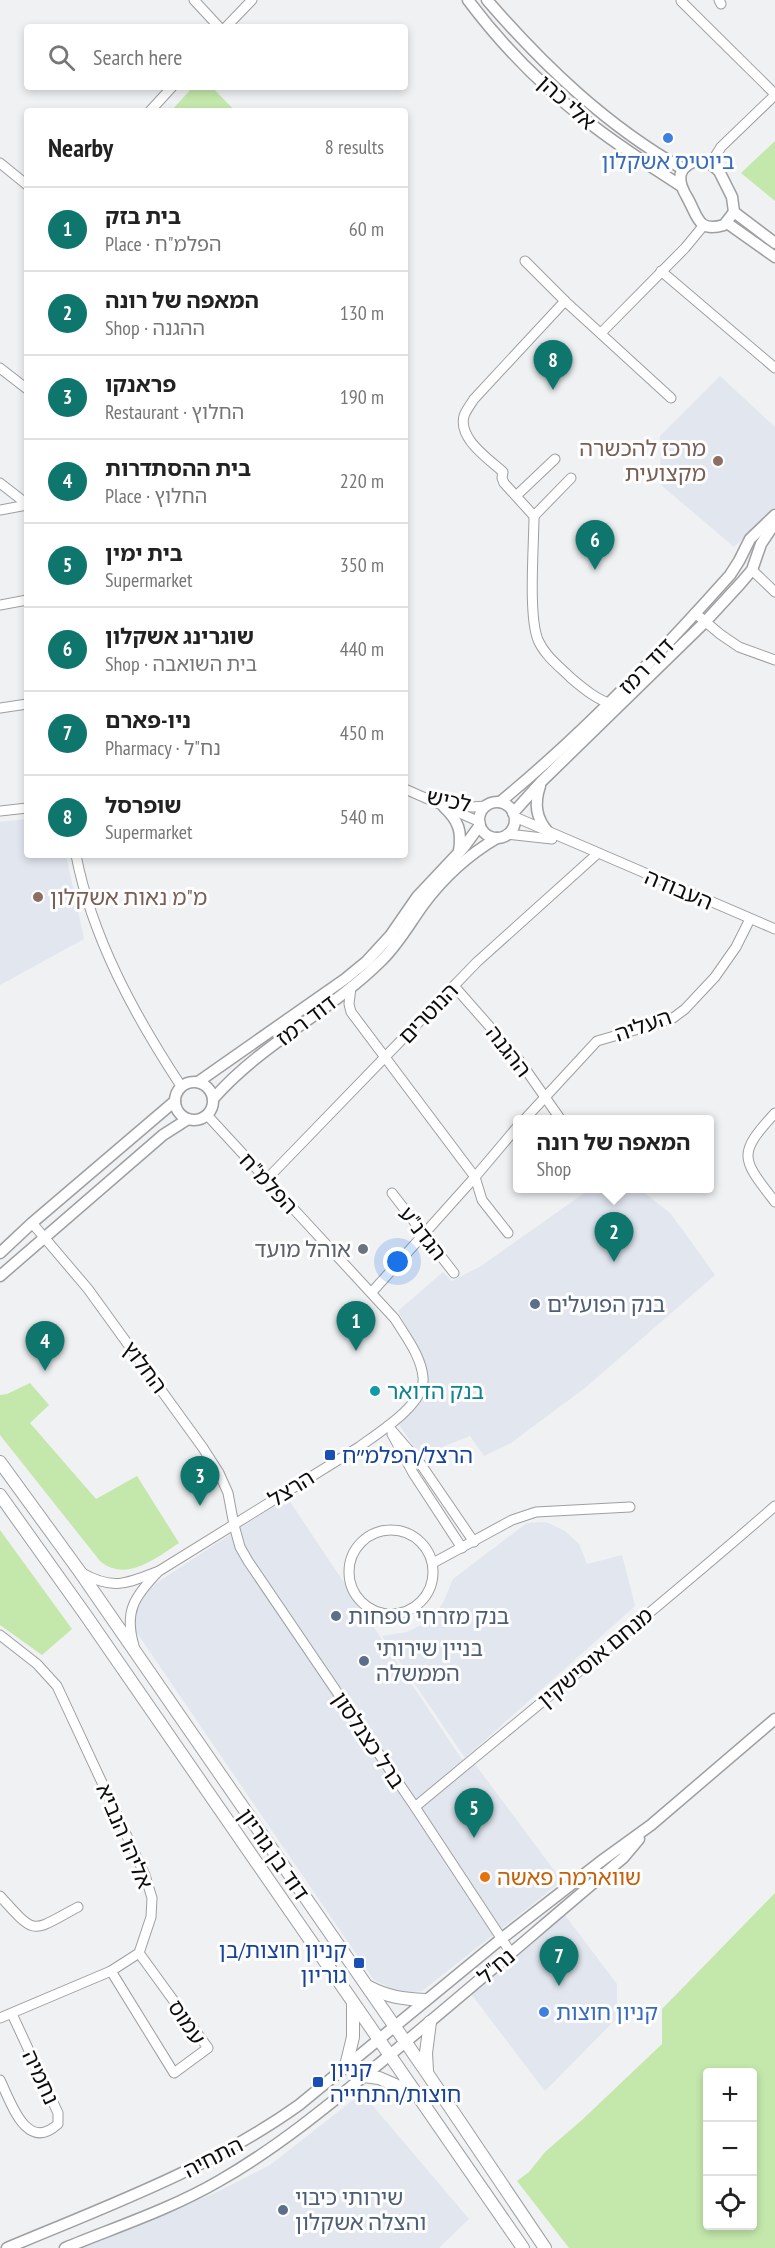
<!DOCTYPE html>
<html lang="en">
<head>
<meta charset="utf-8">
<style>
	:root { --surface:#fff; --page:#f2f2f2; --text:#222; --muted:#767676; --line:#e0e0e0; --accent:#0f766e }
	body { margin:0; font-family:"PT Sans Narrow","Noto Sans Hebrew",sans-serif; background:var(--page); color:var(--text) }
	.controls { position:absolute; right:18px; bottom:18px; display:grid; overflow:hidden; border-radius:6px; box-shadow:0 3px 9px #0003 }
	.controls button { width:54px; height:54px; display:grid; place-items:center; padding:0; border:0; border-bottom:2px solid var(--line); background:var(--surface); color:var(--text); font:30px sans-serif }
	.you { position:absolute; left:398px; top:1262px; width:21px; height:21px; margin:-15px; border:4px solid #fff; border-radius:50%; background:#1a73e8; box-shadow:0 0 0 9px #1a73e833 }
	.badge { display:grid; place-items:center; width:39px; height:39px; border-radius:50%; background:var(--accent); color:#fff; font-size:20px; font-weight:700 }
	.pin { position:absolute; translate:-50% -50px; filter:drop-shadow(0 2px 3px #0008) }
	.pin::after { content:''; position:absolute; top:32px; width:21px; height:18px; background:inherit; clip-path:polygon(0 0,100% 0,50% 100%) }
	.popup { position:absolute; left:513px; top:1115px; width:201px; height:78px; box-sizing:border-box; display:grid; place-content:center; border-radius:6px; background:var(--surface); filter:drop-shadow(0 2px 4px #0005); font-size:20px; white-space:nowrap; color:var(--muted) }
	.popup b { font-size:22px; color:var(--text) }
	.popup::after { content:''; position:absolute; left:50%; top:100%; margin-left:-12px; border:12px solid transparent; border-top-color:var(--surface) }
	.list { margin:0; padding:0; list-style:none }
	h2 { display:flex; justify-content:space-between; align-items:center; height:78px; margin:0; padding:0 24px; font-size:26px }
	h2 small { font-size:20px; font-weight:400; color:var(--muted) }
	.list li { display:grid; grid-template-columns:39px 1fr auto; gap:18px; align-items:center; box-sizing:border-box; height:84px; padding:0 24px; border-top:2px solid var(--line) }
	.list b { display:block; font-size:22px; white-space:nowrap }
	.list p { margin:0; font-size:20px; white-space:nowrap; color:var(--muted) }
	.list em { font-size:20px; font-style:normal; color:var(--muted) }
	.icon { flex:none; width:33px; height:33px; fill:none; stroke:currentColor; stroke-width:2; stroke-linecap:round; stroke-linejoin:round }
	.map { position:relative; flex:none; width:775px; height:2248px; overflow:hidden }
	.search { position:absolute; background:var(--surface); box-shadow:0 3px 9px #0003; left:24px; top:24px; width:384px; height:66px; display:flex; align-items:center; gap:15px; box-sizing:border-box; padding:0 21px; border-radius:6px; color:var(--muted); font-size:22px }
	.panel { position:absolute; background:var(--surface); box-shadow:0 3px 9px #0003; left:24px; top:108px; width:384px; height:750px; border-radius:6px }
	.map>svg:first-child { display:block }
</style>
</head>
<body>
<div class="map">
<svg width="775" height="2248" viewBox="0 0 775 2248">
	<rect width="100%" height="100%" fill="#f0f1f3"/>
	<!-- built -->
	<g fill="#e2e6ef">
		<polygon points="720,376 775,427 775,509 734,547 661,485 660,436"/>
		<polygon points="27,819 27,855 66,855 84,939 0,985 0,822"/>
		<polygon points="590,1189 640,1189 671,1214 715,1275 585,1388 511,1443 484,1456 470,1436 420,1456 394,1417 427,1388 419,1350 398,1311 443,1272 452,1281 481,1266"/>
		<polygon points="287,1497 461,1758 475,1764 562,1881 422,1991 400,1993 374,1980 137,1633 134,1616 138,1604 149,1588"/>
		<polygon points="546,1522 565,1531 579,1544 587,1564 622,1555 635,1606 465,1758 382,1636 407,1632 429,1621 443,1603 453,1579 527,1523"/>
		<polygon points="564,1914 617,1984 617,2018 545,2091 471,1994"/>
		<polygon points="362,2093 469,2219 439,2248 76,2248 215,2193 270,2165"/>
	</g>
	<!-- green -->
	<g fill="#c4e8ac" fill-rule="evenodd">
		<polygon points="193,87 212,87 235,111 171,111"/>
		<polygon points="775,141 775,201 741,173"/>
		<path d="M30,1383L49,1405L30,1423L96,1499L137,1476L179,1543C156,1558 126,1583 100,1561L0,1435V1395L7,1394Z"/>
		<polygon points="0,1530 72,1629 42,1655 0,1625"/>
		<path d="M775,1893V2248H569L517,2181L529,2172L545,2152L583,2119L662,2044V2009ZM752,2072V2226H708V2072Z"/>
	</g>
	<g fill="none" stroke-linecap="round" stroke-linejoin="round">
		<!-- minor casing -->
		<g stroke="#9e9fa1" stroke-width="11">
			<g id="minor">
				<polyline points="194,0 219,27"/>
				<polyline points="719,0 721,4"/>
				<polyline points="681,1 775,94"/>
				<polyline points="226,27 252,0"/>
				<polyline points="150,111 172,87"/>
				<polyline points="0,163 27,185"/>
				<polyline points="711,163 721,147 775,95"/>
				<polyline points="525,261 565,301 671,398"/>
				<polyline points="661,271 775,368"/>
				<path d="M565,301L474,399C471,404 466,410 464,416C458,439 489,459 503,472L502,478L504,483L534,516C534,545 528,615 538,640C545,656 559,666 571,678C584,689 597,700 614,705"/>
				<polyline points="601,333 685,248 704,225"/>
				<polyline points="0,368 27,389"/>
				<polyline points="0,483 27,504"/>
				<polyline points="517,495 555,459"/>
				<polyline points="0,510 27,505"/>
				<polyline points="534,516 571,478"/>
				<polyline points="752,570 775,592"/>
				<polyline points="0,605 27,600"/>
				<polyline points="695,613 720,634 739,647 775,660"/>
				<polyline points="0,708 27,704"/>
				<polyline points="405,789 480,822"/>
				<polyline points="438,799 472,807 486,806"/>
				<polyline points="0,811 27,808"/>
				<polyline points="515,817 775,929"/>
				<polyline points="507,834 552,839"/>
				<path d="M76,855C92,938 135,1016 181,1086"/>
				<polyline points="454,986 519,1060 561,1120"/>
				<polyline points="351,987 349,1004 351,1012 475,1177 482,1200 508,1233"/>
				<path d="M775,1113C736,1155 742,1159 775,1202"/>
				<polyline points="524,1120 597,1041 656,1024 673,1018 685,1009 715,977 736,947 750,919"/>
				<polyline points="266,1180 477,962 597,854"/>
				<polyline points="392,1193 454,1273"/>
				<polyline points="32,1223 88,1289 203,1448 219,1473 228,1493 234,1525 240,1547 248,1561 415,1807 511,1953"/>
				<polyline points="372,1292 475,1177 518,1126"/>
				<polyline points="388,1426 420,1463 474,1542"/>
				<polyline points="392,1434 413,1473 462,1548"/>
				<circle cx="391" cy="1572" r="42"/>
				<polyline points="433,1563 512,1520 536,1512 630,1507"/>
				<path d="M82,1573C115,1591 126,1583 159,1571L359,1447C378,1433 426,1404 423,1377C421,1356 406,1337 395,1319L207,1115"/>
				<polyline points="0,1635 37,1664 57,1686 145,1875 152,1898 151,1917 139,1953 111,1971 0,2018"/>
				<path d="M134,1646C124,1612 134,1597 157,1573"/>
				<path d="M415,1807C535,1707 657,1609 775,1506"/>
				<path d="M0,1896C37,1937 31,1932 78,1907"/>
				<polyline points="111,1971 174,2073 208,2048 139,1953"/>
				<path d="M0,2080C11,2102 26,2153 58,2124V2113L12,2014"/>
			</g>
		</g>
		<!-- tertiary casing -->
		<g stroke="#9e9fa1" stroke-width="13">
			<g id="tertiary">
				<path d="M468,0C501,44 543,87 587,121C617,145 649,165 681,186"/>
				<path d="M487,0C544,66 607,126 683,169"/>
				<path d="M700,160L708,162L719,171L732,197L734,212L724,225C698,233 698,217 688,199C677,181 675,166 700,160Z"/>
				<polyline points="734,212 775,243"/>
				<polyline points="727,223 775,257"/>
				<path d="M540,786C534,804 536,818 548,832"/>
				<path d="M500,802C583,734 658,656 730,575L739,561L750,539L775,515"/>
				<circle cx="497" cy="820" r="18"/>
				<path d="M444,807C459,821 462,832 459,851"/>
				<polyline points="513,813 541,782 705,622 740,584 752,570 761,544 775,523"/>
				<circle cx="194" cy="1101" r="19"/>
				<polyline points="198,1082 345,979 367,961 390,936 417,897 464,847 480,825"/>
				<path d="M213,1099C262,1043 330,1012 382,960C399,943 410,923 423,905C443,878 468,855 497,838"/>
				<polyline points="0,1253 32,1223 175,1101"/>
				<polyline points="0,1276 163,1135 188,1119"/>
				<path d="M7,2248C107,2206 211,2168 299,2105L501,1939L604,1859L651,1825L775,1719"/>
				<path d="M65,2248C116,2227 171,2209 219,2181C277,2148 329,2105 380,2063C462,1996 542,1926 623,1858L639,1839"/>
			</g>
		</g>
		<!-- secondary casing -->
		<g stroke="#9e9fa1" stroke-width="14">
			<g id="secondary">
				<polyline points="0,1462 80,1572 427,2073 545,2248"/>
				<polyline points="0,1495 87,1617 523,2248"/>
				<path d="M369,1987C388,1997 403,1999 425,2000"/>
				<polyline points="346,2066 353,2037 353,2003"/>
				<polyline points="427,2071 426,2053 430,2022"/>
				<polyline points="364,2076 379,2078 416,2094"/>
			</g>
		</g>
		<!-- minor -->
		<use href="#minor" stroke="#fff" stroke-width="9"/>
		<!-- tertiary -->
		<use href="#tertiary" stroke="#fff" stroke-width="10"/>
		<!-- secondary -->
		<use href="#secondary" stroke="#fff" stroke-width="12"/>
	</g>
	<!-- markers -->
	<g fill="#3f7fe0" stroke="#fefeff" stroke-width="2">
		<circle cx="668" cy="138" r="6"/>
		<circle cx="544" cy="2012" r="6"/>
	</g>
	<g fill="#8d6e63" stroke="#fefeff" stroke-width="2">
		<circle cx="718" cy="461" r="6"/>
		<circle cx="38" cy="897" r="6"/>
	</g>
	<circle fill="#6b7280" stroke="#fefeff" stroke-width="2" cx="363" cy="1249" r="6"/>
	<g fill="#5c6f8a" stroke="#fefeff" stroke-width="2">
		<circle cx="535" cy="1304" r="6"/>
		<circle cx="336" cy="1616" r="6"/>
		<circle cx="364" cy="1661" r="6"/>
		<circle cx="283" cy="2210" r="6"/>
	</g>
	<circle fill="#0f9aa8" stroke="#fefeff" stroke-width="2" cx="375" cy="1391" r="6"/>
	<g fill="#1a4fb4" stroke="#fefeff" stroke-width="2">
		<rect x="324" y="1449" width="12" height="12" rx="3"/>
		<rect x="353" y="1957" width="12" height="12" rx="3"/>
		<rect x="312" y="2076" width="12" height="12" rx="3"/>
	</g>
	<circle fill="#e8710a" stroke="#fefeff" stroke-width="2" cx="485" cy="1877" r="6"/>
	<g text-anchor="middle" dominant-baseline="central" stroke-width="6" stroke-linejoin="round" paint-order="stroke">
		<!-- street labels -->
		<g font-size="22" fill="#0c0c0d" stroke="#fefeff">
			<text transform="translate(567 102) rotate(42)">אלי כהן</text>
			<text transform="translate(646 666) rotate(-46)">דוד רמז</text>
			<text transform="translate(449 800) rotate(12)">לכיש</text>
			<text transform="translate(679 889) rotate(23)">העבודה</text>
			<text transform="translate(428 1013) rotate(-46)">הנוטרים</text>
			<text transform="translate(306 1020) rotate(-37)">דוד רמז</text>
			<text transform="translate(643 1025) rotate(-19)">העליה</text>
			<text transform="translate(509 1051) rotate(52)">ההגנה</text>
			<text transform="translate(269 1183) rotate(47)">הפלמ"ח</text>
			<text transform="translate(423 1233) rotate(52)">הגדנ"ע</text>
			<text transform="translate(145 1367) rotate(53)">החלוץ</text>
			<text transform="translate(291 1488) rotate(-32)">הרצל</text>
			<text transform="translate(595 1657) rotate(-40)">מנחם אוסישקין</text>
			<text transform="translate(369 1740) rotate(56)">ברל כצנלסון</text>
			<text transform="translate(125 1836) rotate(67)">אליהו הנביא</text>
			<text transform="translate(274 1854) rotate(55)">דוד בן גוריון</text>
			<text transform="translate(496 1966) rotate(-41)">נח"ל</text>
			<text transform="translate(187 2022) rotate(56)">עמוס</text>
			<text transform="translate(41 2077) rotate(65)">נחמיה</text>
			<text transform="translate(213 2157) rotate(-27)">התחיה</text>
		</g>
		<!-- shop labels -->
		<g font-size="22" fill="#366cbe" stroke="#fefeff">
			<text x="668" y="161">ביוטיס אשקלון</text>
			<text x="556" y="2012" text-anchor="start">קניון חוצות</text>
		</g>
		<!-- education labels -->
		<g font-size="22" fill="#785e54" stroke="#fefeff" text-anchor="end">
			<text x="706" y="448">מרכז להכשרה<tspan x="706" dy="25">מקצועית</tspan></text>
			<text x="50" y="897" text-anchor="start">מ"מ נאות אשקלון</text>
		</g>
		<!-- worship labels -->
		<g font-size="22" fill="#5b616d" stroke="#fefeff" text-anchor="end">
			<text x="351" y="1249">אוהל מועד</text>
		</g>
		<!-- service labels -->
		<g font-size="22" fill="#4e5e75" stroke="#fefeff" text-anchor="start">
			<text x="547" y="1304">בנק הפועלים</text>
			<text x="348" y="1616">בנק מזרחי טפחות</text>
			<text x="376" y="1648">בניין שירותי<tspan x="376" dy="25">הממשלה</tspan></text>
			<text x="295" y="2197">שירותי כיבוי<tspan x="295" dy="25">והצלה אשקלון</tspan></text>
		</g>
		<!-- culture labels -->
		<g font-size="22" fill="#0d838f" stroke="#fefeff" text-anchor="start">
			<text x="387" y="1391">בנק הדואר</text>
		</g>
		<!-- transit labels -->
		<g font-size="22" fill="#164399" stroke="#fefeff" text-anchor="start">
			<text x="342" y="1455">הרצל/הפלמ״ח</text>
			<text x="347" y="1950" text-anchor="end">קניון חוצות/בן<tspan x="347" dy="25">גוריון</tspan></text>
			<text x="330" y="2069">קניון<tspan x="330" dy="25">חוצות/התחייה</tspan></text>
		</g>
		<!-- food labels -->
		<g font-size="22" fill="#c56008" stroke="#fefeff" text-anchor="start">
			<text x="497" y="1877">שווארמה פאשה</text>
		</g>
	</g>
</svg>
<div class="controls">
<button>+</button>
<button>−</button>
<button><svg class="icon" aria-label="locate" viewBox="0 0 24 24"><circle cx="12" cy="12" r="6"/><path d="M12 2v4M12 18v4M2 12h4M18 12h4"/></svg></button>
</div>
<div class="you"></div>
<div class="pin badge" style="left:356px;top:1351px">1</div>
<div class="pin badge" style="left:614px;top:1262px">2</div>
<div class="popup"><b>המאפה של רונה</b>Shop</div>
<div class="pin badge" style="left:200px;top:1506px">3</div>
<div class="pin badge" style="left:45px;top:1371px">4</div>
<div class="pin badge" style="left:474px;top:1838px">5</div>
<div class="pin badge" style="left:595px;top:570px">6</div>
<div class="pin badge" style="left:559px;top:1986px">7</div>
<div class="pin badge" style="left:553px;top:390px">8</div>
<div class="search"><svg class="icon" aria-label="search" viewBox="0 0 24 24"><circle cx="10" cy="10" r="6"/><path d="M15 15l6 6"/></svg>Search here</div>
<section class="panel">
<h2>Nearby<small>8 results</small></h2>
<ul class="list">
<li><span class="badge">1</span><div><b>בית בזק</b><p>Place · הפלמ&quot;ח</p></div><em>60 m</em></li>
<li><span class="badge">2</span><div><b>המאפה של רונה</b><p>Shop · ההגנה</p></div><em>130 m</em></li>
<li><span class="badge">3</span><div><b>פראנקו</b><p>Restaurant · החלוץ</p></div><em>190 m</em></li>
<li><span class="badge">4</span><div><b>בית ההסתדרות</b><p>Place · החלוץ</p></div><em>220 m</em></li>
<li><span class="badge">5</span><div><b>בית ימין</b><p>Supermarket</p></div><em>350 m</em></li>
<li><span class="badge">6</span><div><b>שוגרינג אשקלון</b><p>Shop · בית השואבה</p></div><em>440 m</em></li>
<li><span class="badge">7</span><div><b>ניו-פארם</b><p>Pharmacy · נח&quot;ל</p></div><em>450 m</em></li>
<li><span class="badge">8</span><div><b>שופרסל</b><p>Supermarket</p></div><em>540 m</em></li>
</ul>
</section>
</div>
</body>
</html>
